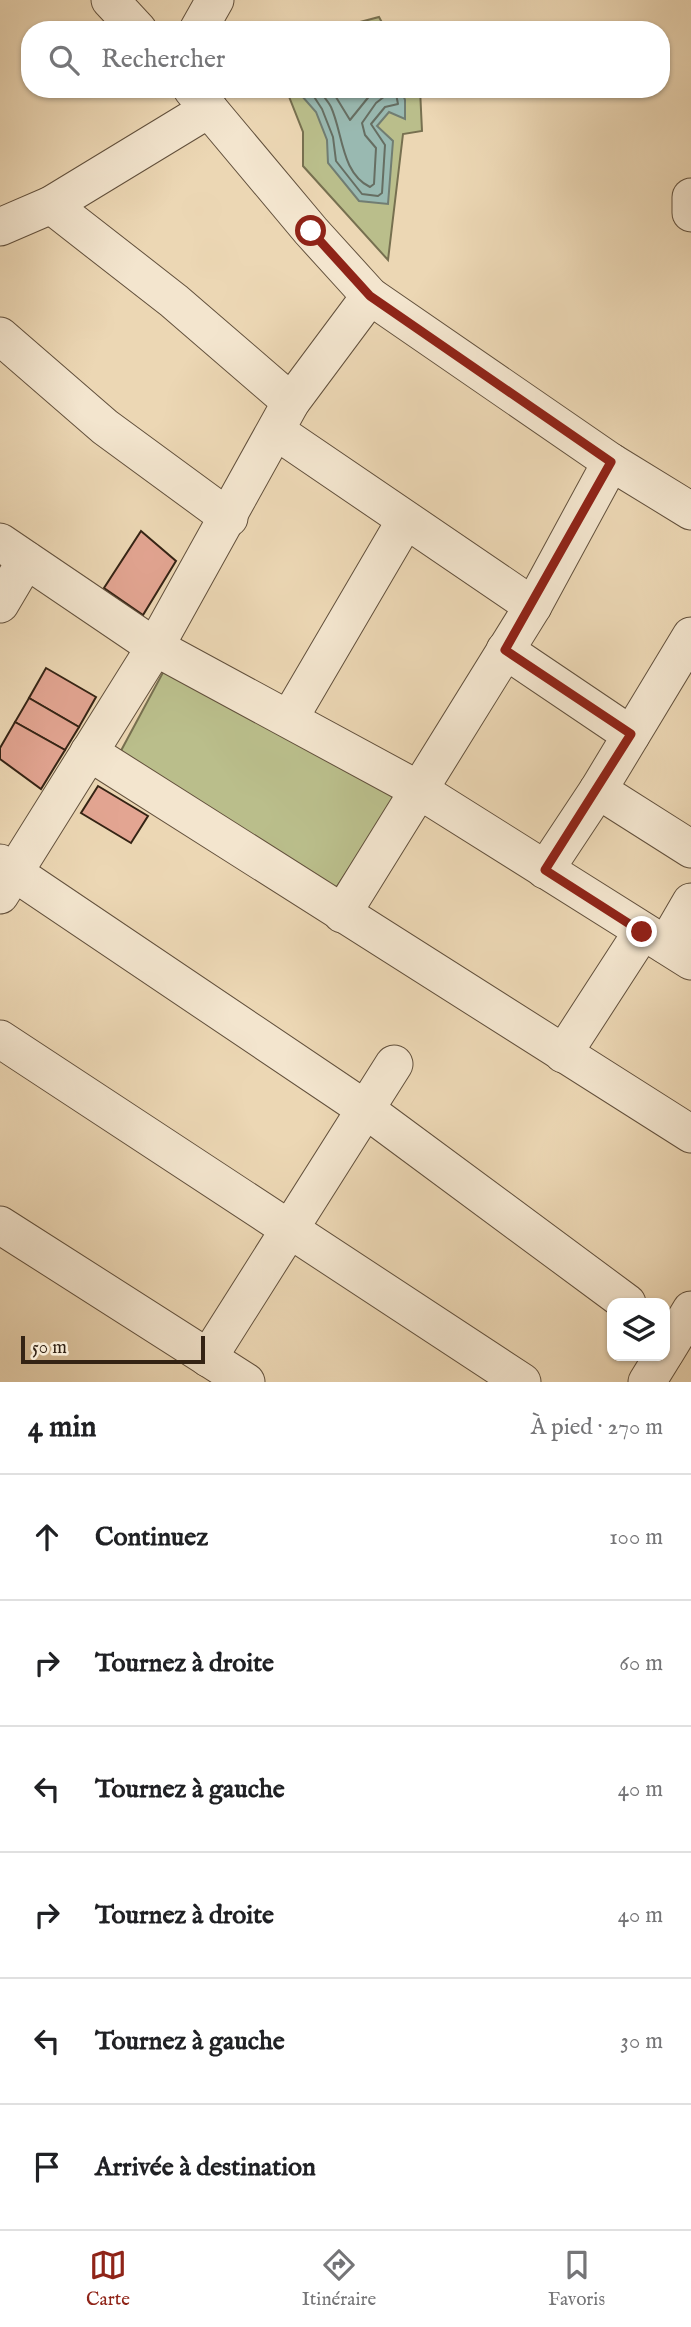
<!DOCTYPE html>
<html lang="fr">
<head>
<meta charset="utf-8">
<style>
	:root { --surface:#fff; --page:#f6f6f6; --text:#202124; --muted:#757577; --line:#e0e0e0; --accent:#8f2418 }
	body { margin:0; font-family:"IM FELL English",serif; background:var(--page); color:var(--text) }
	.controls { position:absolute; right:21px; bottom:21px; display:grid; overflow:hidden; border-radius:14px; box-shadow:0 2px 5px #0004 }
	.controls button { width:63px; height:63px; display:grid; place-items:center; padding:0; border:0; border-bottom:2px solid var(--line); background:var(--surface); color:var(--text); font:35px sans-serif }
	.scale { position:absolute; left:21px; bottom:18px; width:184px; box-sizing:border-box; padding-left:7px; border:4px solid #342314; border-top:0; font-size:19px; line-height:24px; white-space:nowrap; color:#342314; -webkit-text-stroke:5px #f3e5ce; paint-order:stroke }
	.stop { position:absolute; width:21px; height:21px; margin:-16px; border:5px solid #8f2418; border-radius:50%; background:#fff }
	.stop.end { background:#8f2418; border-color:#fff; box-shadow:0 2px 7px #0008 }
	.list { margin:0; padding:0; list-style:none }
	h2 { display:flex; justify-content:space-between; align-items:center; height:91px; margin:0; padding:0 28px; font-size:30px }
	h2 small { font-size:23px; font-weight:400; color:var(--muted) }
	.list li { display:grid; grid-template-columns:46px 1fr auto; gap:21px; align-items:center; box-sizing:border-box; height:126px; padding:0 28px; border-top:2px solid var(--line) }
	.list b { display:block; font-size:26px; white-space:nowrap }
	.list em { font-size:23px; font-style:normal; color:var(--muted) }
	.icon { flex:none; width:38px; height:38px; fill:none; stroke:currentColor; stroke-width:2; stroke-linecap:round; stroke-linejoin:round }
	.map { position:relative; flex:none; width:691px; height:1382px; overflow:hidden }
	.search { position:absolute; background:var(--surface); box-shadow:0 2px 5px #0004; left:21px; right:21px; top:21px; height:77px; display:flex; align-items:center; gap:18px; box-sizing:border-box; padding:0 24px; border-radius:28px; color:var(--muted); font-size:26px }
	.sheet { height:847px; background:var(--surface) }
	nav { display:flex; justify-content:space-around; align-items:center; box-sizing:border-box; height:98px; border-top:2px solid var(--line); background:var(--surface); font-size:19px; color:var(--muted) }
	nav a { display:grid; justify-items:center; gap:4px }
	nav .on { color:var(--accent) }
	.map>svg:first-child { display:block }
</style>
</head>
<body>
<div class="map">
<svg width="691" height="1382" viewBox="0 0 691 1382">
	<rect width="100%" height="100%" fill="#ecd7b4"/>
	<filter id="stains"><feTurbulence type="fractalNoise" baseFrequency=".00286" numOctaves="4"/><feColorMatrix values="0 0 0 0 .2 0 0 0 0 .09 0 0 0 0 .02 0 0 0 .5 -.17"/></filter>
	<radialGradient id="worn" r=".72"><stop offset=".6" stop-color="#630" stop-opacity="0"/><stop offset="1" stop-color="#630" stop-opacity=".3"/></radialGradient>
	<!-- green -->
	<g fill="#babe8b" stroke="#777050" stroke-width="2">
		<polygon points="379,17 386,30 345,30 349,25"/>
		<polygon points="286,89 420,89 422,131 403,134 388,260 303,166 303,132"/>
		<polygon points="167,665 385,783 394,800 334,891 116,760"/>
	</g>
	<!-- water -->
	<polygon fill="#99b9b1" stroke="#717d72" stroke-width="2" points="302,89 401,89 405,100 405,119 389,112 377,126 393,141 388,204 359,201 328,163 327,140 316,112 301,95"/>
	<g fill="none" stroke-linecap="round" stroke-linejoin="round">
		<!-- shore -->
		<g stroke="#666e62" stroke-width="2">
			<polyline points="309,89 322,109 333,137 336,161 362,194 378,196 382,193 385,145 371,124 385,107 398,104 395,89"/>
			<path d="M318,89C322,95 328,101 331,107C343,133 341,173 370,187L374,184L376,148L365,135L362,123L376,103L385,96L386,89"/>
			<polyline points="331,89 350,120 375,89"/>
		</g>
	</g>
	<!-- building -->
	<g fill="#e3a592" stroke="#342314" stroke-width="2">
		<polygon points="141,531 176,561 143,615 104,588"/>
		<polygon points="46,668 96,697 79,727 29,698"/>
		<polygon points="29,698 79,727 65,750 15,722"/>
		<polygon points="15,722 65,750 41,789 0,759 0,748"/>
		<polygon points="98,786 148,816 131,843 81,813"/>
	</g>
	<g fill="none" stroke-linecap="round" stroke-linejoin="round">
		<!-- minor casing -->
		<g stroke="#62503c" stroke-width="39">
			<g id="minor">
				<polyline points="110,0 138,30"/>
				<polyline points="198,30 215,0"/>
				<polyline points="192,89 311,231 370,296 611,462 691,511"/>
				<polyline points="691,197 691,213"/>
				<polyline points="51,205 174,301 291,402"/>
				<polyline points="0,227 51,205 209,109"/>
				<polyline points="0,336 105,427 229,518"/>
				<polyline points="276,431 533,606"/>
				<polyline points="0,542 155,647 419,790 691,961"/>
				<polyline points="0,604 26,560"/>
				<polyline points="505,650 631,735"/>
				<polyline points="289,719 405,521"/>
				<polyline points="89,752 691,1134"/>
				<polyline points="598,790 691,849"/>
				<polyline points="0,863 365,1109 627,1303"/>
				<polyline points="545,870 598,790 691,636"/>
				<polyline points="0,895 155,647 291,402 370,296"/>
				<polyline points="342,914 533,606 611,462"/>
				<polyline points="666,945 691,902"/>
				<polyline points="0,1039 522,1382"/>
				<polyline points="563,1054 642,932"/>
				<polyline points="0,1225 246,1382"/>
				<polyline points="665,1353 691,1310"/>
				<polyline points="208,1358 394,1064"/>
				<polyline points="647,1382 663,1356"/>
			</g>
		</g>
		<!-- minor -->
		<use href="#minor" stroke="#f3e5ce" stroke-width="37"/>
	</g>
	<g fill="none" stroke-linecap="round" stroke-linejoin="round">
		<!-- route -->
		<polyline stroke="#8f2418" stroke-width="9" points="311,231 370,296 611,462 505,650 631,734 545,870 642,932"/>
	</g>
	<rect width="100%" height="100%" filter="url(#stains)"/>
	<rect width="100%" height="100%" fill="url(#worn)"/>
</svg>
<div class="controls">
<button><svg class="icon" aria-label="layers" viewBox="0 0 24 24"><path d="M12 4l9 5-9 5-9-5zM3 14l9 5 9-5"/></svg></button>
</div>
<div class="scale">50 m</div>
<div class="stop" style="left:311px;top:231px"></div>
<div class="stop end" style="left:642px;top:932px"></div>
<div class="search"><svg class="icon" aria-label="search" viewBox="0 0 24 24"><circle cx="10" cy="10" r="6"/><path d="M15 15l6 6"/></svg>Rechercher</div>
</div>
<section class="sheet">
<h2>4 min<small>À pied · 270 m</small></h2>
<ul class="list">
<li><svg class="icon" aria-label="ahead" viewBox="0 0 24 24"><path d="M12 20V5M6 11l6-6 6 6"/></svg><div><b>Continuez</b></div><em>100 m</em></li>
<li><svg class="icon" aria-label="right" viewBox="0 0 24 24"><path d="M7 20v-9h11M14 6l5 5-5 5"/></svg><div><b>Tournez à droite</b></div><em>60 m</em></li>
<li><svg class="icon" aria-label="left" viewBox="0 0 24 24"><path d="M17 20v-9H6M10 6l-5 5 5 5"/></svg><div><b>Tournez à gauche</b></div><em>40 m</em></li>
<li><svg class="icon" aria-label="right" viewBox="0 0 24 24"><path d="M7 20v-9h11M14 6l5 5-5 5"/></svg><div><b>Tournez à droite</b></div><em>40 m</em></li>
<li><svg class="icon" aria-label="left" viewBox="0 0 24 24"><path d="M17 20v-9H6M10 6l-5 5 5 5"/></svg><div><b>Tournez à gauche</b></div><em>30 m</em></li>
<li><svg class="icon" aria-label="arrive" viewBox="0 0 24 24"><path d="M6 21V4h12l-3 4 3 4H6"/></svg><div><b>Arrivée à destination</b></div></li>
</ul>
</section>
<nav>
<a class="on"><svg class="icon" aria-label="map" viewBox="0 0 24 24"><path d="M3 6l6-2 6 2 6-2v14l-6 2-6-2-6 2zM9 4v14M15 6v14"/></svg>Carte</a>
<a><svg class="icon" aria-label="directions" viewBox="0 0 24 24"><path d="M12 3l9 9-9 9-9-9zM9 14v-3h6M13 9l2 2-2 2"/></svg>Itinéraire</a>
<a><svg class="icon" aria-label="saved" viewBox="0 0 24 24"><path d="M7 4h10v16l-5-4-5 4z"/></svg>Favoris</a>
</nav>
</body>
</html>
